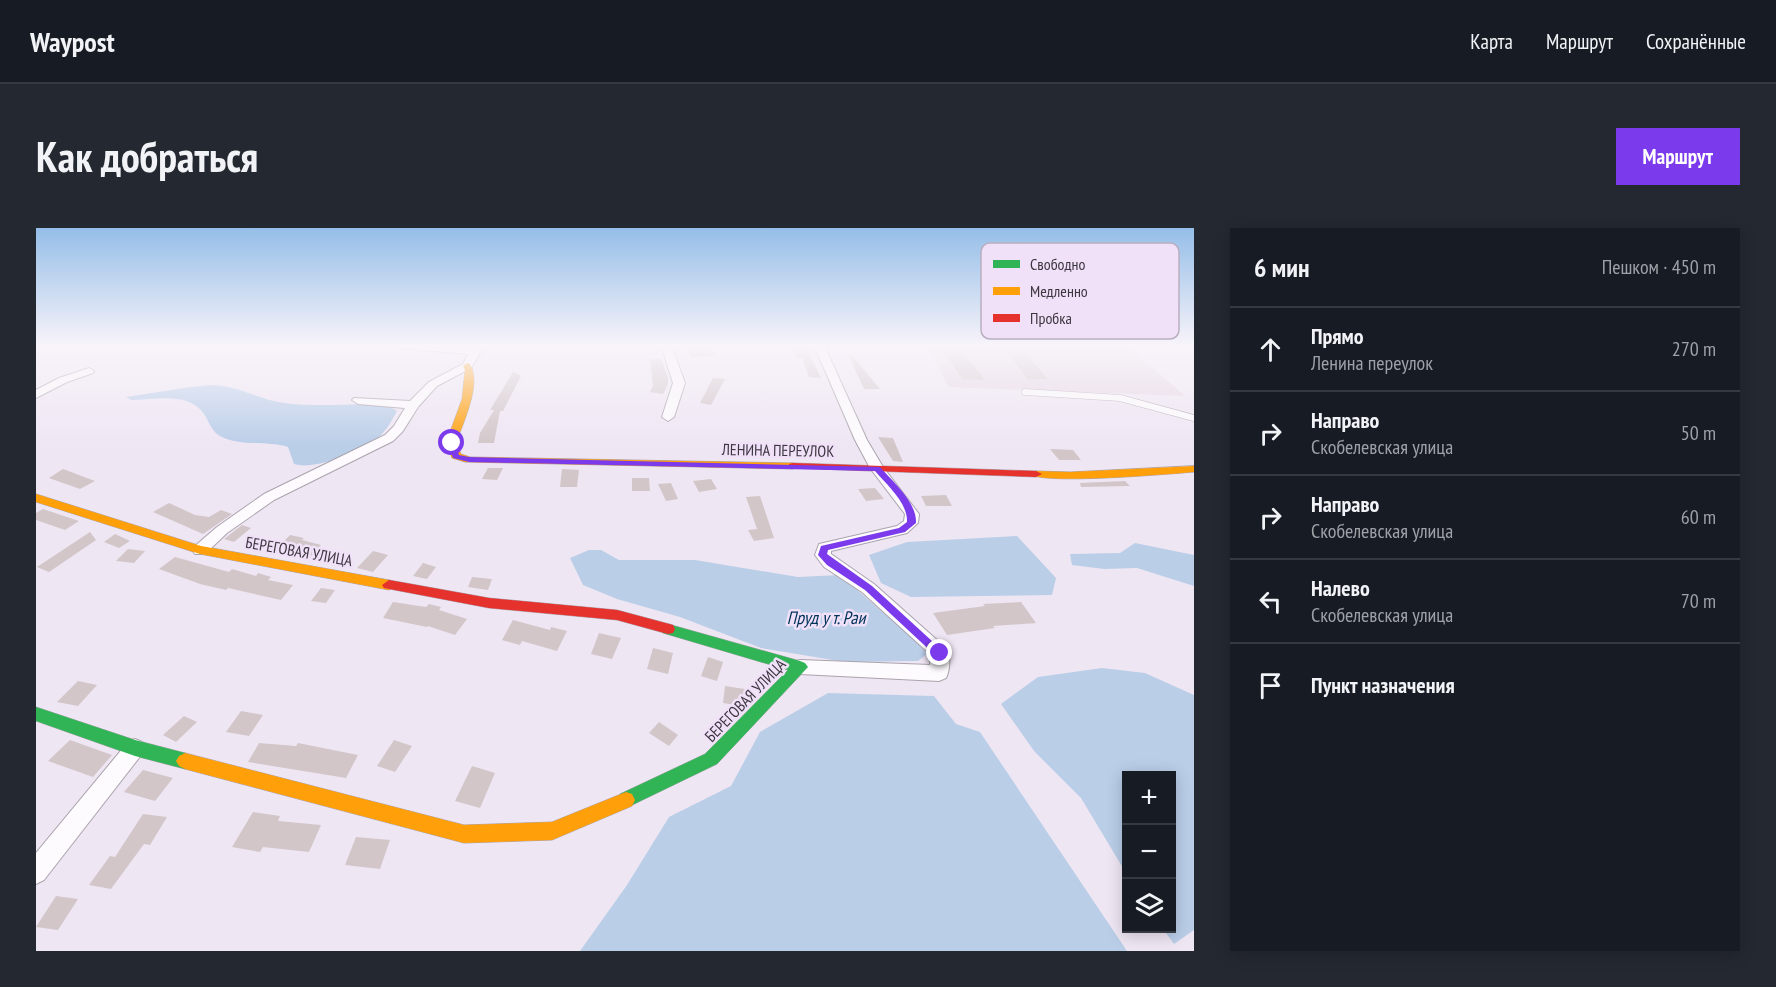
<!DOCTYPE html>
<html lang="ru">
<head>
<meta charset="utf-8">
<style>
	:root { --surface:#171b24; --page:#242831; --text:#f1f3f6; --muted:#9ea1a6; --line:#363941; --accent:#7c3aed }
	body { margin:0; font-family:"PT Sans Narrow",sans-serif; background:var(--page); color:var(--text) }
	.controls { position:absolute; right:18px; bottom:18px; display:grid; overflow:hidden; border-radius:0px; box-shadow:0 3px 15px #0003 }
	.controls button { width:54px; height:54px; display:grid; place-items:center; padding:0; border:0; border-bottom:2px solid var(--line); background:var(--surface); color:var(--text); font:30px sans-serif }
	.stop { position:absolute; width:18px; height:18px; margin:-14px; border:4px solid #7c3aed; border-radius:50%; background:#fff }
	.stop.end { background:#7c3aed; border-color:#fff; box-shadow:0 2px 6px #0008 }
	.list { margin:0; padding:0; list-style:none }
	h2 { display:flex; justify-content:space-between; align-items:center; height:78px; margin:0; padding:0 24px; font-size:26px }
	h2 small { font-size:20px; font-weight:400; color:var(--muted) }
	.list li { display:grid; grid-template-columns:39px 1fr auto; gap:18px; align-items:center; box-sizing:border-box; height:84px; padding:0 24px; border-top:2px solid var(--line) }
	.list b { display:block; font-size:22px; white-space:nowrap }
	.list p { margin:0; font-size:20px; white-space:nowrap; color:var(--muted) }
	.list em { font-size:20px; font-style:normal; color:var(--muted) }
	.icon { flex:none; width:33px; height:33px; fill:none; stroke:currentColor; stroke-width:2; stroke-linecap:round; stroke-linejoin:round }
	.map { position:relative; flex:none; width:1158px; height:723px; overflow:hidden; border-radius:0px }
	header { display:flex; align-items:center; gap:36px; box-sizing:border-box; height:84px; padding:0 30px; background:var(--surface); border-bottom:2px solid var(--line) }
	header strong { font-size:28px }
	nav { display:flex; gap:33px; margin-inline-start:auto; font-size:21px }
	.intro { display:flex; align-items:center; justify-content:space-between; box-sizing:border-box; height:144px; padding:0 36px }
	h1 { margin:0; font-size:42px }
	.button { padding:15px 27px; border-radius:0px; background:var(--accent); color:#fff; font-size:21px; font-weight:700 }
	main { display:flex; gap:36px; padding:0 36px }
	aside { flex:1; background:var(--surface); border-radius:0px; box-shadow:0 3px 15px #0003 }
	.map>svg:first-child { display:block }
</style>
</head>
<body>
<header>
<strong>Waypost</strong>
<nav><a>Карта</a><a>Маршрут</a><a>Сохранённые</a></nav>
</header>
<div class="intro"><h1>Как добраться</h1><a class="button">Маршрут</a></div>
<main>
<div class="map">
<svg width="1158" height="723" viewBox="0 0 1158 723">
	<rect width="100%" height="100%" fill="#efe6f3"/>
	<!-- education -->
	<polygon fill="#e6d6e4" points="890,117 1090,117 1149,168 913,159"/>
	<!-- water -->
	<g fill="#bacee8">
		<path d="M176,157C203,159 214,167 238,173C254,177 272,177 289,177C306,178 348,172 361,183C356,192 352,200 345,207C328,222 280,243 258,236L252,219C230,212 204,219 184,208C175,203 173,193 168,186C152,163 119,172 95,172L90,169L155,159Z"/>
		<polygon points="981,308 1020,350 1016,367 875,369 845,355 833,327 871,314"/>
		<polygon points="1099,315 1158,327 1158,358 1101,340 1068,341 1036,337 1034,326 1084,325"/>
		<polygon points="553,322 565,322 583,332 659,332 762,349 804,347 883,416 891,426 882,433 809,434 725,420 644,389 581,371 547,357 534,330"/>
		<polygon points="1066,440 1109,445 1158,467 1158,702 1138,716 1127,701 1136,700 1136,548 1090,548 1090,645 1045,570 998,523 965,476 1002,449"/>
		<polygon points="792,465 898,468 920,496 944,504 1091,723 544,723 591,657 633,589 695,558 724,504"/>
	</g>
	<!-- building -->
	<g fill="#d2c6c9">
		<polygon points="649,117 674,117 679,128 655,129"/>
		<polygon points="756,117 769,117 785,150 773,149 766,130 761,130"/>
		<polygon points="903,117 922,117 949,152 926,151"/>
		<polygon points="965,117 982,117 1012,151 992,151"/>
		<polygon points="816,127 844,161 828,161 813,129"/>
		<polygon points="614,131 625,131 632,150 632,156 627,166 614,164 617,158"/>
		<polygon points="477,144 485,148 467,183 464,183 458,215 442,215 444,205 458,182 454,182"/>
		<polygon points="677,150 689,151 675,177 664,175"/>
		<polygon points="842,209 857,210 867,234 857,233"/>
		<polygon points="1014,221 1037,222 1045,232 1023,232"/>
		<polygon points="452,240 467,240 461,252 446,251"/>
		<polygon points="27,241 59,253 44,261 13,250"/>
		<polygon points="526,241 543,242 541,259 524,259"/>
		<polygon points="596,250 613,250 614,263 596,263"/>
		<polygon points="675,251 681,261 663,264 657,253"/>
		<polygon points="1089,253 1094,258 1045,259 1044,255"/>
		<polygon points="635,255 642,271 630,273 622,256"/>
		<polygon points="839,260 848,271 830,273 822,261"/>
		<polygon points="910,267 916,278 890,278 885,268"/>
		<polygon points="724,268 738,310 718,313 712,302 721,301 710,269"/>
		<polygon points="133,275 159,287 173,289 185,282 196,286 167,306 117,284"/>
		<polygon points="7,281 43,293 29,302 0,292 0,285"/>
		<polygon points="206,297 215,300 198,314 188,311"/>
		<polygon points="54,304 60,312 13,344 1,339"/>
		<polygon points="79,306 94,313 83,320 68,314"/>
		<polygon points="254,307 268,310 266,312 285,317 273,330 239,322"/>
		<polygon points="92,321 109,323 98,335 80,333"/>
		<polygon points="337,323 352,327 337,344 321,340"/>
		<polygon points="139,329 193,344 196,341 220,348 222,345 235,349 232,352 257,357 245,372 192,360 190,362 164,356 123,341"/>
		<polygon points="387,335 400,339 391,351 377,348"/>
		<polygon points="436,349 456,351 452,362 432,359"/>
		<polygon points="285,360 299,362 290,375 275,373"/>
		<polygon points="357,374 390,379 393,376 405,379 403,382 431,391 419,407 392,398 391,399 347,390"/>
		<polygon points="985,374 1000,395 957,398 959,400 911,407 897,385 949,378 947,376"/>
		<polygon points="477,392 514,402 515,399 531,403 521,423 486,413 484,417 466,412"/>
		<polygon points="563,405 585,410 576,431 555,426"/>
		<polygon points="617,420 637,425 632,446 611,441"/>
		<polygon points="672,429 687,434 681,453 665,448"/>
		<polygon points="42,453 61,457 42,478 21,474"/>
		<polygon points="689,458 715,462 714,469 706,478 687,475"/>
		<polygon points="205,483 227,487 213,508 190,504"/>
		<polygon points="148,488 161,494 140,514 127,507"/>
		<polygon points="623,494 642,507 633,518 613,505"/>
		<polygon points="34,512 76,527 57,549 12,533"/>
		<polygon points="358,512 376,518 359,544 341,538"/>
		<polygon points="223,515 260,518 262,515 322,527 310,550 212,534"/>
		<polygon points="436,538 459,545 444,580 419,573"/>
		<polygon points="107,542 137,550 119,573 88,564"/>
		<polygon points="217,584 244,588 242,593 285,597 273,624 227,619 224,624 196,619"/>
		<polygon points="107,586 131,589 114,617 108,616 75,661 53,657 74,628 79,629"/>
		<polygon points="320,609 354,612 344,641 309,637"/>
		<polygon points="20,668 42,671 22,702 0,699"/>
	</g>
	<g fill="none" stroke-linecap="round" stroke-linejoin="round">
		<!-- lane casing -->
		<g stroke="#aaa3ad" stroke-width="7">
			<polyline id="lane" points="989,164 1084,170 1158,190"/>
		</g>
		<!-- street casing -->
		<g stroke="#aaa3ad" stroke-width="2">
			<g id="street">
				<polygon points="357,117 435,120 438,117 449,117 435,140 401,158 382,179 367,203 357,213 238,272 191,305 169,326 159,326 156,322 159,318 181,299 228,266 349,207 358,198 369,180 322,176 316,172 318,170 374,173 393,154 427,136 432,126 362,120"/>
				<polygon points="625,117 635,117 649,155 638,189 632,193 626,189 637,155"/>
				<path d="M778,117H788L831,212L847,239L883,286L882,295L871,305L795,323V326L838,356L910,420C915,428 914,442 910,450L903,453L764,446L757,444L755,439L757,434L764,432L894,437L895,427L826,364L788,339L779,327L783,316L861,298L868,293L869,286L834,240L819,212Z"/>
				<polygon points="53,140 58,143 57,145 31,154 0,170 0,162 23,150"/>
				<polygon points="99,511 106,514 109,520 106,526 8,652 0,656 0,625 92,514"/>
			</g>
		</g>
		<!-- fast casing -->
		<g stroke="#aaa3ad" stroke-width="1">
			<g id="fast">
				<polygon points="632,396 764,433 769,435 772,439 681,536 590,580 584,578 581,572 584,566 669,526 752,442 627,405 625,401 627,397"/>
				<polygon points="0,479 99,512 149,525 155,528 158,533 155,538 149,541 99,528 0,493"/>
			</g>
		</g>
		<!-- slow casing -->
		<g stroke="#aaa3ad" stroke-width="1">
			<g id="slow">
				<path d="M431,135L434,136C446,156 427,195 420,215L425,226L434,229L757,235L762,238L757,241L429,234L416,230L410,215L426,171L429,142L427,138Z"/>
				<path d="M1158,238V244C1133,246 1007,257 994,246L1000,243L1034,244Z"/>
				<polygon points="0,266 165,318 353,352 360,357 353,362 164,326 0,274"/>
				<polygon points="149,525 428,597 516,594 590,564 596,566 599,572 596,578 516,612 428,615 149,541 143,538 140,533 143,528"/>
			</g>
		</g>
		<!-- jam casing -->
		<g stroke="#aaa3ad" stroke-width="1">
			<g id="jam">
				<polygon points="757,235 1000,243 1006,246 1000,249 753,240 753,236"/>
				<polygon points="353,352 453,370 581,382 637,397 639,401 637,405 632,406 581,392 453,380 348,360 346,357"/>
			</g>
		</g>
		<!-- lane -->
		<use href="#lane" stroke="#fdfbfd" stroke-width="6"/>
		<!-- street -->
		<use href="#street" fill="#fdfbfd" fill-rule="evenodd"/>
		<!-- fast -->
		<use href="#fast" fill="#30b455" fill-rule="evenodd"/>
		<!-- slow -->
		<use href="#slow" fill="#ff9f0a" fill-rule="evenodd"/>
		<!-- jam -->
		<use href="#jam" fill="#e5322d" fill-rule="evenodd"/>
	</g>
	<!-- sky -->
	<linearGradient id="sky" x2="0" y2="1"><stop stop-color="#95bee8"/><stop offset="0.54" stop-color="#f8f4fa"/><stop offset="1" stop-color="#f8f4fa" stop-opacity="0"/></linearGradient>
	<rect width="1158" height="218" fill="url(#sky)"/>
	<!-- route -->
	<path fill="#7c3aed" d="M416,213L419,215L423,227L433,229L844,239C857,254 881,274 880,295L869,304L792,322L791,326L836,358L909,425L904,430L900,428L829,362L791,337L782,327L785,318L863,300L871,294C872,275 851,257 839,243L433,234L417,230L412,215Z"/>
	<g text-anchor="middle" dominant-baseline="central" stroke-width="5" stroke-linejoin="round" paint-order="stroke">
		<!-- street labels -->
		<g font-size="16" fill="#3c363f" stroke="#f0e1f8">
			<text transform="translate(742 222) rotate(1)">ЛЕНИНА ПЕРЕУЛОК</text>
			<text transform="translate(263 323) rotate(10)">БЕРЕГОВАЯ УЛИЦА</text>
			<text transform="translate(709 472) rotate(-46)">БЕРЕГОВАЯ УЛИЦА</text>
		</g>
		<!-- water labels -->
		<g font-size="18" font-style="italic" fill="#00325a" stroke="#f0e1f8">
			<text x="790" y="389">Пруд у т. Раи</text>
		</g>
	</g>
	<!-- legend -->
	<rect x="945" y="15" width="198" height="96" rx="9" fill="#f0e1f8" stroke="#baaec0" stroke-width="1.5"/>
	<rect x="957" y="32" width="27" height="8" fill="#30b455"/>
	<rect x="957" y="59" width="27" height="8" fill="#ff9f0a"/>
	<rect x="957" y="86" width="27" height="8" fill="#e5322d"/>
	<g font-size="16" fill="#3c363f">
		<text x="994" y="42">Свободно</text>
		<text x="994" y="69">Медленно</text>
		<text x="994" y="96">Пробка</text>
	</g>
</svg>
<div class="controls">
<button>+</button>
<button>−</button>
<button><svg class="icon" aria-label="layers" viewBox="0 0 24 24"><path d="M12 4l9 5-9 5-9-5zM3 14l9 5 9-5"/></svg></button>
</div>
<div class="stop" style="left:416px;top:215px"></div>
<div class="stop end" style="left:904px;top:425px"></div>
</div>
<aside>
<h2>6 мин<small>Пешком · 450 m</small></h2>
<ul class="list">
<li><svg class="icon" aria-label="ahead" viewBox="0 0 24 24"><path d="M12 20V5M6 11l6-6 6 6"/></svg><div><b>Прямо</b><p>Ленина переулок</p></div><em>270 m</em></li>
<li><svg class="icon" aria-label="right" viewBox="0 0 24 24"><path d="M7 20v-9h11M14 6l5 5-5 5"/></svg><div><b>Направо</b><p>Скобелевская улица</p></div><em>50 m</em></li>
<li><svg class="icon" aria-label="right" viewBox="0 0 24 24"><path d="M7 20v-9h11M14 6l5 5-5 5"/></svg><div><b>Направо</b><p>Скобелевская улица</p></div><em>60 m</em></li>
<li><svg class="icon" aria-label="left" viewBox="0 0 24 24"><path d="M17 20v-9H6M10 6l-5 5 5 5"/></svg><div><b>Налево</b><p>Скобелевская улица</p></div><em>70 m</em></li>
<li><svg class="icon" aria-label="arrive" viewBox="0 0 24 24"><path d="M6 21V4h12l-3 4 3 4H6"/></svg><div><b>Пункт назначения</b></div></li>
</ul>
</aside>
</main>
</body>
</html>
